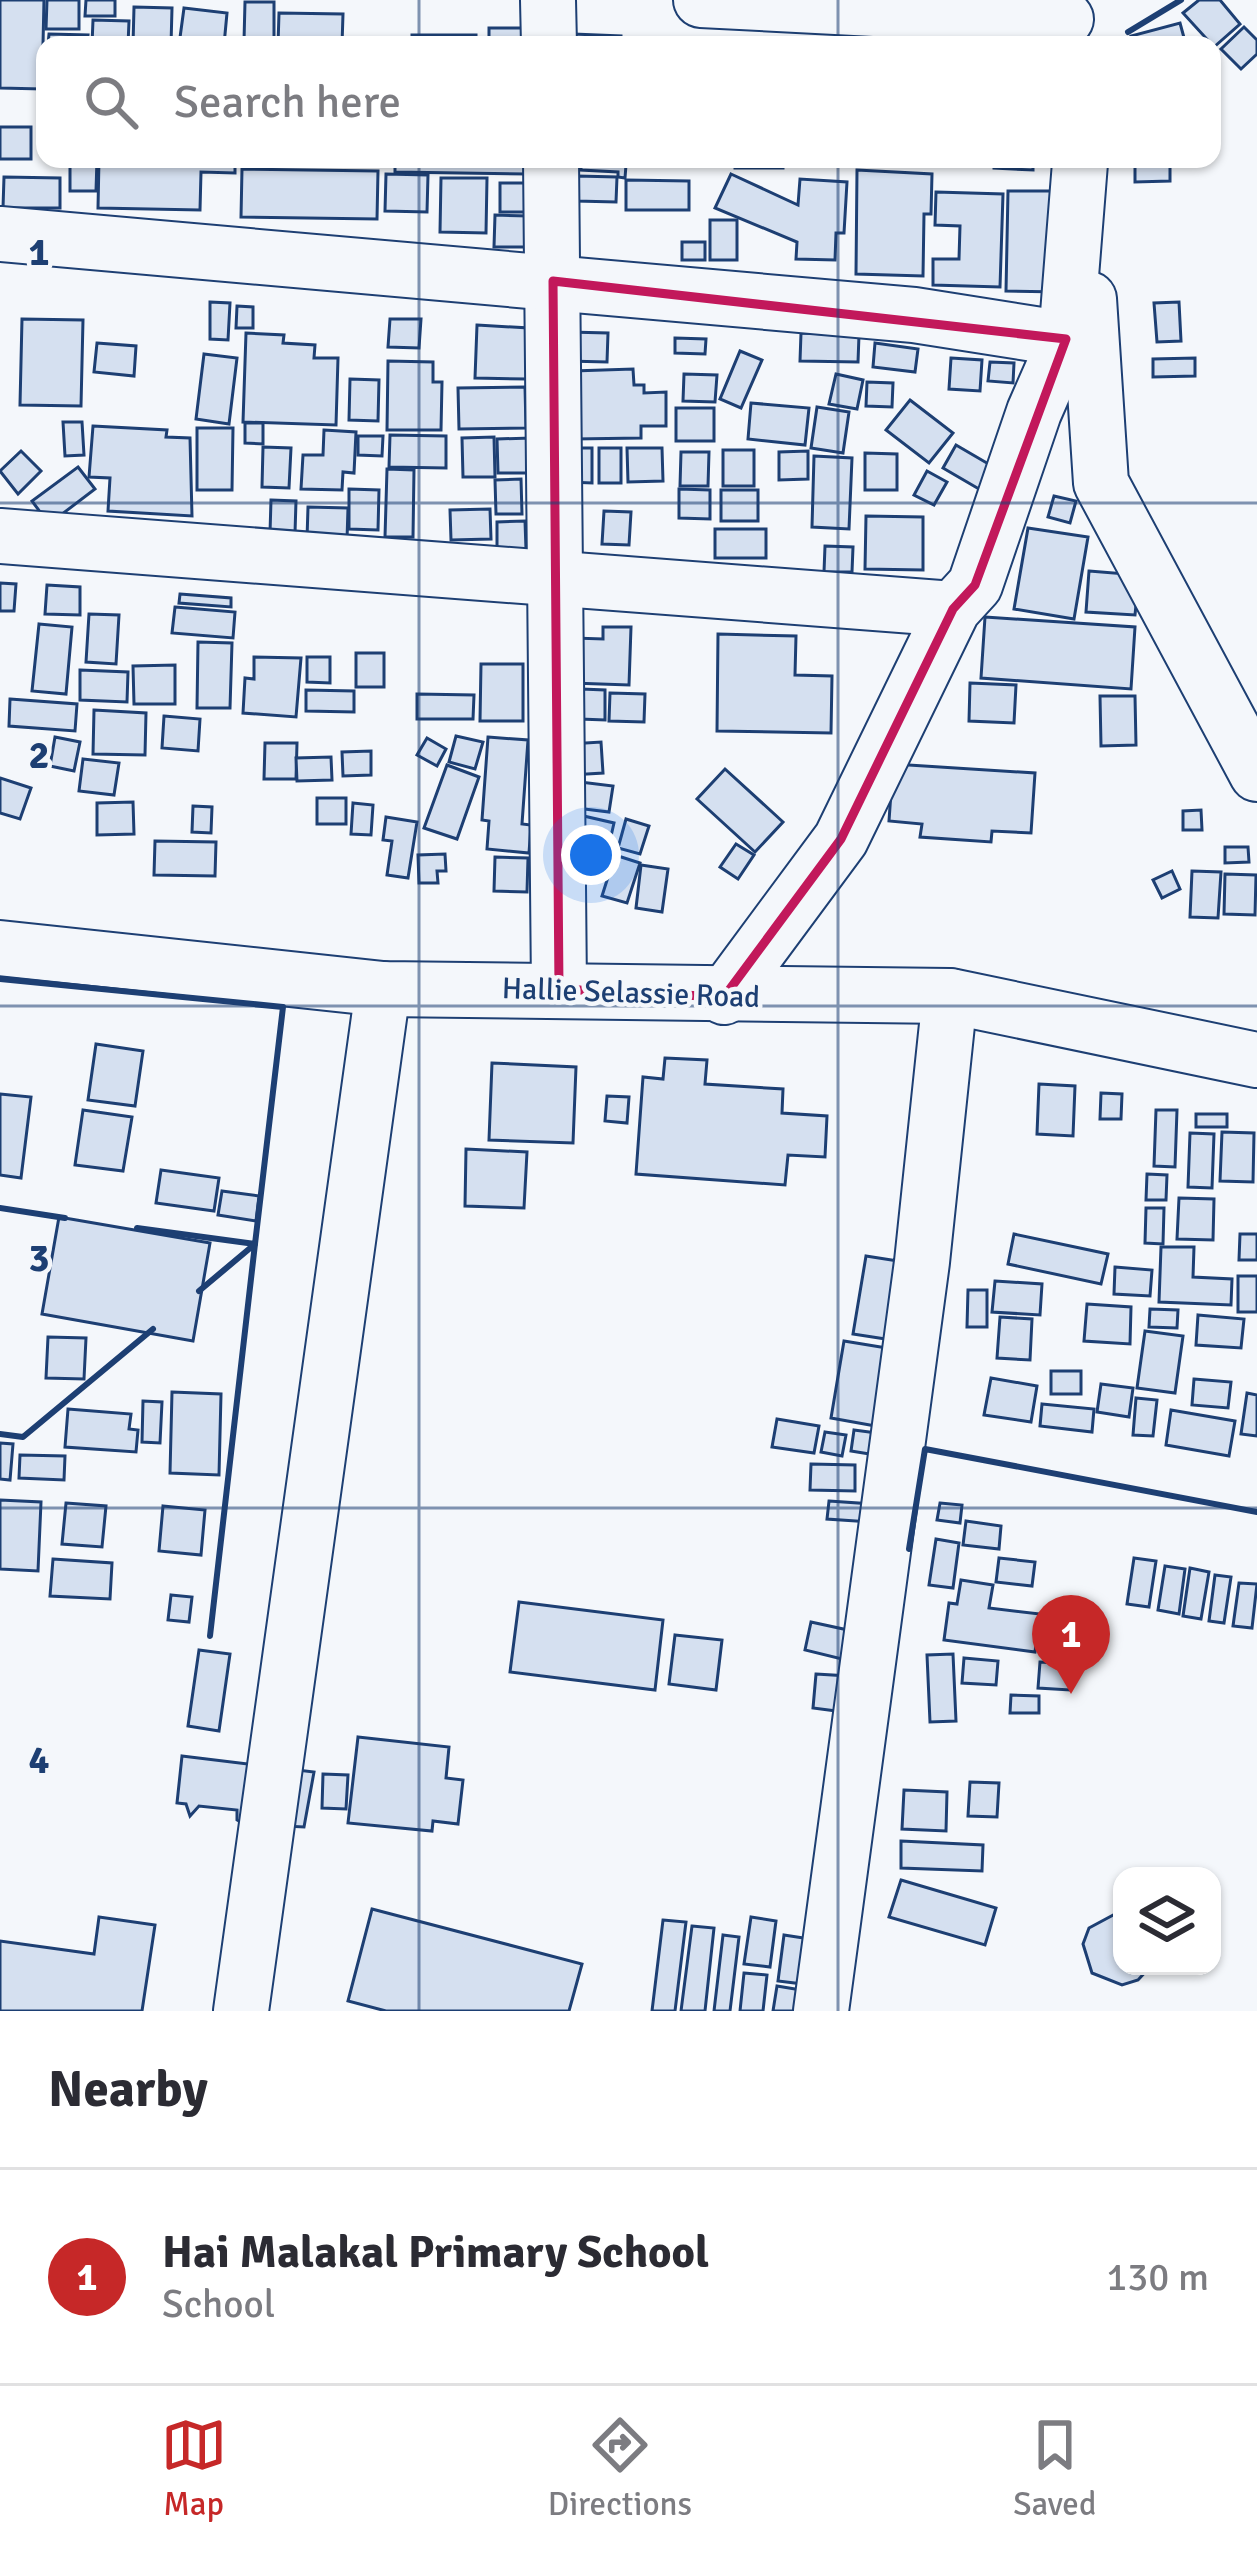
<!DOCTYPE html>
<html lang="en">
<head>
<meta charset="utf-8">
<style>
	:root { --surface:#fff; --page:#f2f2f3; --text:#2b2b33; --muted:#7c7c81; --line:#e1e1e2; --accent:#c62828 }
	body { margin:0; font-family:Signika,sans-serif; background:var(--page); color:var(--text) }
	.controls { position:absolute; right:36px; bottom:36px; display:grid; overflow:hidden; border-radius:24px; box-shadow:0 3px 9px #0004 }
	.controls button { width:108px; height:108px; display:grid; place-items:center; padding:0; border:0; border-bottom:3px solid var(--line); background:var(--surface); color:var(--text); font:60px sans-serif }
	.you { position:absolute; left:591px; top:855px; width:42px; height:42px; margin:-30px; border:9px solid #fff; border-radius:50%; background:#1a73e8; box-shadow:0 0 0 18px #1a73e833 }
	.badge { display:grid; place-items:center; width:78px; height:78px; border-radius:50%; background:var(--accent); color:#fff; font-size:39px; font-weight:700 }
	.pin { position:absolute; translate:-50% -99px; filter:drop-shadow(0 3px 6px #0008) }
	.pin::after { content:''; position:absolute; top:63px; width:42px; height:36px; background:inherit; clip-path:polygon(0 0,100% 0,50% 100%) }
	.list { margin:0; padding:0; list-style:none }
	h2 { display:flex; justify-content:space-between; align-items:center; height:156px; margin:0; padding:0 48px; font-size:51px }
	h2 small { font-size:39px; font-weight:400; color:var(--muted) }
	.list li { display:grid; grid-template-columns:78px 1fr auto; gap:36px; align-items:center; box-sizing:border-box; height:216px; padding:0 48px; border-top:3px solid var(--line) }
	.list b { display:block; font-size:45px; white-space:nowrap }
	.list p { margin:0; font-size:39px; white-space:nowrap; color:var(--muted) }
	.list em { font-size:39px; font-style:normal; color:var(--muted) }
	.icon { flex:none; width:66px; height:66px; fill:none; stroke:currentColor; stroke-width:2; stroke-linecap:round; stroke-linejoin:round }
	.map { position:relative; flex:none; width:1257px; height:2011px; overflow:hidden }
	.search { position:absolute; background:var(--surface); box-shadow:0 3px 9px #0004; left:36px; right:36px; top:36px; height:132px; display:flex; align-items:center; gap:30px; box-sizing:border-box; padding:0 42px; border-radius:24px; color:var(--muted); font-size:45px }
	.sheet { height:372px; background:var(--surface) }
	nav { display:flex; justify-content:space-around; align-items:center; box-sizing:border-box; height:168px; border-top:3px solid var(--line); background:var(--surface); font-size:33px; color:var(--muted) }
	nav a { display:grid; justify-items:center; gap:6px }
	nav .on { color:var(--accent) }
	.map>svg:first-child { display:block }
</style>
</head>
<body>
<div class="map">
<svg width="1257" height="2011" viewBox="0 0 1257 2011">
	<rect width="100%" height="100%" fill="#f4f7fb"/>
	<!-- building -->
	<g fill="#d5e0f0" stroke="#1d3f73" stroke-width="3">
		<polygon points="0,0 44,0 42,89 0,88"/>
		<polygon points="47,0 79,0 79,29 46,29"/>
		<polygon points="86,0 115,0 115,16 85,16"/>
		<polygon points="1199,0 1220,0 1240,24 1214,47 1183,13"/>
		<polygon points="245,2 274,2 274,41 244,41"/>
		<polygon points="134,7 172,8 171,45 133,45"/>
		<polygon points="184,8 227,13 224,45 179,45"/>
		<polygon points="279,13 343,14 342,45 278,45"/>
		<polygon points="93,20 129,21 128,45 92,45"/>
		<polygon points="1180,23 1186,45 1133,45 1131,36"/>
		<polygon points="1244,27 1257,40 1257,54 1241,69 1221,49"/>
		<rect x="489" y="28" width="39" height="17"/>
		<polygon points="49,34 88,35 87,45 48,45"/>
		<polygon points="573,34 621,36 621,45 573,45"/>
		<rect x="412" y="35" width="64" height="10"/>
		<rect x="0" y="127" width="31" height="32"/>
		<polygon points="70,159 97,159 96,191 70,191"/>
		<polygon points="99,159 235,159 235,173 201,172 200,210 98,208"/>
		<polygon points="395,159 527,159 527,174 395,172"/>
		<polygon points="581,159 633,159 633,165 626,165 625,178 618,177 618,172 581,170"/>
		<rect x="735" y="159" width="48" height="9"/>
		<polygon points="994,159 1033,159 1033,170 994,168"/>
		<polygon points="1135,159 1170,159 1170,181 1135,182"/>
		<polygon points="242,169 378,171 377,219 241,217"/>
		<polygon points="857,170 932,174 931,214 924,214 923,276 856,274"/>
		<polygon points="386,174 428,175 427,212 385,211"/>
		<polygon points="731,174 798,205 800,179 847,182 844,233 836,233 835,260 796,259 797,242 715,208"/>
		<polygon points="577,176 617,177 616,202 576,201"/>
		<polygon points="4,177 60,178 60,208 3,208"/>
		<polygon points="441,178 487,178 486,233 440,232"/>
		<polygon points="626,180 689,181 689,210 626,210"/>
		<rect x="500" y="183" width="34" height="29"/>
		<polygon points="1008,191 1062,191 1060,292 1006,291"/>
		<polygon points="936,192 1003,194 1000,287 933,285 933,259 959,259 960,226 935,225"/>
		<polygon points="495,215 529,216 529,247 494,247"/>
		<rect x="710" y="220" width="27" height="40"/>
		<rect x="682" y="242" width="23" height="18"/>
		<polygon points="210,302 230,303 228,340 210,339"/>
		<polygon points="1179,302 1181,341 1157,342 1154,303"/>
		<polygon points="237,306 253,307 253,328 236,328"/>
		<polygon points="22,319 83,320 81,406 20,405"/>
		<polygon points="390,319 421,319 419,348 388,347"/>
		<polygon points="477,325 529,328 527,379 475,378"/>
		<polygon points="568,332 608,333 607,362 567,361"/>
		<polygon points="246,333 284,335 283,343 315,345 314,358 338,358 336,425 243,422"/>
		<polygon points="801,333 859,335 858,362 800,361"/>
		<polygon points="675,338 706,339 705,354 675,353"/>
		<polygon points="97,343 136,346 134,376 94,372"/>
		<polygon points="875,343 918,349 915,372 873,367"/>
		<polygon points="740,351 762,360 741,408 720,399"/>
		<polygon points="204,354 237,358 229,424 196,419"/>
		<polygon points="951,358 982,360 980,391 949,389"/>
		<polygon points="1195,358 1195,376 1153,377 1153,359"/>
		<polygon points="388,361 433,362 433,382 442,382 441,430 387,430"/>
		<polygon points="990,362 1014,363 1013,383 988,381"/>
		<polygon points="633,369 634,385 644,385 644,393 666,392 666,426 641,426 641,438 574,439 573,371"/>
		<polygon points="684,374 717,375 715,402 683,401"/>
		<polygon points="836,374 863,380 857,409 829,404"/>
		<polygon points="350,379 379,380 378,421 349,420"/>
		<polygon points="867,382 893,383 892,407 866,406"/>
		<polygon points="525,387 526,428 459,429 458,388"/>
		<polygon points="910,400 953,433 929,463 886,430"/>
		<polygon points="751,403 809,408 805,445 748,439"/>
		<polygon points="817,407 849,412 843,453 811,448"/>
		<rect x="676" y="408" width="38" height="33"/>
		<polygon points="63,422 82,422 84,455 65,456"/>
		<polygon points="245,423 263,423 263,444 245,443"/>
		<polygon points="93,426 167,430 166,437 190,438 192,516 108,511 110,478 89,477"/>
		<polygon points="197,428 233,428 232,490 197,490"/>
		<polygon points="324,430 356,432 354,473 343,472 342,490 301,489 303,455 323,455"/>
		<polygon points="390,435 446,436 446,468 389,467"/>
		<polygon points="358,436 383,436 382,456 358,455"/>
		<polygon points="494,437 495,477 463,477 462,438"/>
		<polygon points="531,438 531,473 498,473 497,439"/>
		<polygon points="956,445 992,466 979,489 943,468"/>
		<polygon points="263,447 291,448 289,488 262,487"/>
		<polygon points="569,448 592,448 592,483 569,482"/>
		<rect x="599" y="448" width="22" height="35"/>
		<polygon points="627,448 662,448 663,481 628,482"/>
		<rect x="723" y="450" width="31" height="36"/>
		<polygon points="21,451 41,471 18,494 0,471"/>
		<polygon points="808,451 808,479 779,480 779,452"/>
		<polygon points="681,452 709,452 708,486 680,486"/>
		<polygon points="865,453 897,454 897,490 865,490"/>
		<polygon points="814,456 852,458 849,529 812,527"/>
		<polygon points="78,467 95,489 49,524 32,501"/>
		<polygon points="387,469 414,470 413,537 385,537"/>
		<polygon points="927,471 947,482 934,505 914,495"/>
		<polygon points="521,479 522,514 496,514 495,480"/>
		<polygon points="349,489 379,490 378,530 349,529"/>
		<polygon points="679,489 710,490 710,519 679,518"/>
		<rect x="721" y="490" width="37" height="31"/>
		<polygon points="1054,496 1076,501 1070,523 1048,517"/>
		<polygon points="271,500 296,501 295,533 270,533"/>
		<polygon points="308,507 348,508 347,540 307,539"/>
		<polygon points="490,509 491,539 451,540 450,510"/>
		<polygon points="604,511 631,512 629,545 602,544"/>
		<polygon points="866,516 923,517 923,570 865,569"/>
		<polygon points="525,521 526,550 497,551 497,522"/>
		<polygon points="1028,528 1088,537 1074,619 1014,609"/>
		<rect x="715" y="529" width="51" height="29"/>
		<polygon points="825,546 853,547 852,572 824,572"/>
		<polygon points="1089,571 1139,575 1135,615 1086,612"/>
		<polygon points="0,583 16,584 14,611 0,611"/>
		<polygon points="47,585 80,587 80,615 45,614"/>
		<polygon points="180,594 231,598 231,607 179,603"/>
		<polygon points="175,607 235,612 233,638 172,633"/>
		<polygon points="89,614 119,615 116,664 86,662"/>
		<polygon points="985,617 1135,627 1131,689 981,678"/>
		<polygon points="39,624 72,627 66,694 32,691"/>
		<polygon points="603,627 631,627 629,685 572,683 574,638 603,639"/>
		<polygon points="718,634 796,636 795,675 832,676 831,733 717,731"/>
		<polygon points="198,642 232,643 230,708 197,708"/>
		<rect x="356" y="653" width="28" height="34"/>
		<polygon points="254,657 301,658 296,717 243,713 245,678 254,679"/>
		<polygon points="307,657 330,657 330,683 307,682"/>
		<polygon points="481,664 523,664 523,721 480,721"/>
		<polygon points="175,665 175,704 134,704 133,666"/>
		<polygon points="80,670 128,672 127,702 80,700"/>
		<polygon points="970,683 1016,685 1014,723 969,721"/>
		<polygon points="581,689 605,690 605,720 580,719"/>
		<polygon points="306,690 354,691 354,712 306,711"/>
		<polygon points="610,693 645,694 644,722 609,721"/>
		<polygon points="417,694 474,695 473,719 417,719"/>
		<polygon points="1100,696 1135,696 1136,745 1101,746"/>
		<polygon points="10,699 77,704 75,731 9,726"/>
		<polygon points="94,710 146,713 145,755 93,754"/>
		<polygon points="164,716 200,719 198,751 162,748"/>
		<polygon points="456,736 483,742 475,769 449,762"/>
		<polygon points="55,737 80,742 74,771 50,766"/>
		<polygon points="488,737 528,740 522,824 531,825 529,853 487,849 489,821 482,820"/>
		<polygon points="427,738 446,749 437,766 417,755"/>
		<polygon points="601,742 603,773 571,775 570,744"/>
		<polygon points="265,743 297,743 296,779 264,779"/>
		<polygon points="371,751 371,775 343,776 342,752"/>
		<polygon points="331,757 332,780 297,781 296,758"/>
		<polygon points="83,759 119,763 114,795 79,791"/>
		<polygon points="893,764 1035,773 1031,833 992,831 991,842 920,837 922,824 889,821"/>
		<polygon points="447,765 479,777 457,839 424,828"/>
		<polygon points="725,769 783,822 755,852 697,799"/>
		<polygon points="0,778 31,788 20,819 0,813"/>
		<polygon points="572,781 613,786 609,812 568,807"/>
		<rect x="317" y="798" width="29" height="26"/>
		<polygon points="133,802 134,834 97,835 97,803"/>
		<polygon points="353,803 373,805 371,835 351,834"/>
		<polygon points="193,806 212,807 211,833 192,832"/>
		<polygon points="1201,810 1202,830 1183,830 1183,811"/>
		<polygon points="575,814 614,823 602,876 562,867"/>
		<polygon points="386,817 417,822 408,878 387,875 392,841 383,840"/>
		<polygon points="626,819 649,826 640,854 618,848"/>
		<polygon points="155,841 216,842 215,876 154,875"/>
		<polygon points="736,844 754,855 738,879 720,867"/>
		<polygon points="1225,847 1248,847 1249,862 1225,863"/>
		<polygon points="445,854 446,871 437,871 438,883 419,883 418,855"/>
		<polygon points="615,855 640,863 627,903 602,896"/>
		<polygon points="495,857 528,858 527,892 494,891"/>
		<polygon points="641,865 668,869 662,912 636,908"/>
		<polygon points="1172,871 1180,889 1162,898 1153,880"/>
		<polygon points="1192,871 1221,872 1218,918 1190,917"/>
		<polygon points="1225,874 1256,875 1255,915 1224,914"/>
		<polygon points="96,1044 143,1051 135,1106 88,1100"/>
		<polygon points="665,1058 707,1060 705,1084 783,1089 782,1113 827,1116 825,1157 788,1155 785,1185 636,1174 643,1077 663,1079"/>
		<polygon points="492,1063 576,1067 573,1143 489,1140"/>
		<polygon points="1039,1084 1075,1086 1073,1136 1037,1134"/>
		<polygon points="1101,1093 1122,1094 1121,1119 1100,1119"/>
		<polygon points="0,1094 31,1097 21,1178 0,1175"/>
		<polygon points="607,1096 629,1097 627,1123 605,1121"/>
		<polygon points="83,1110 132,1117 123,1171 75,1165"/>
		<polygon points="1156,1110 1177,1110 1175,1167 1154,1166"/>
		<rect x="1196" y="1114" width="31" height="13"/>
		<polygon points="1222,1132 1254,1133 1253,1182 1220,1181"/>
		<polygon points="1190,1133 1214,1134 1212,1188 1188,1187"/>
		<polygon points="466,1149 527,1152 524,1208 465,1206"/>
		<polygon points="161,1170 219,1178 214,1211 156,1203"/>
		<polygon points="1147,1174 1167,1175 1166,1200 1146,1200"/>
		<polygon points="222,1191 259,1196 256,1221 218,1215"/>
		<polygon points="1179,1198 1214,1199 1213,1240 1177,1239"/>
		<polygon points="1146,1208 1164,1208 1163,1244 1145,1243"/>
		<polygon points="59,1217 210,1243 193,1341 42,1314"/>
		<polygon points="1014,1234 1108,1254 1101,1284 1008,1264"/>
		<polygon points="1240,1234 1257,1234 1257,1260 1239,1260"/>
		<polygon points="1161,1247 1194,1247 1193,1277 1232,1279 1231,1305 1159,1302"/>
		<polygon points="866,1256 917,1264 905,1342 853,1334"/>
		<polygon points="1115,1267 1152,1270 1150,1296 1114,1294"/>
		<rect x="1238" y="1276" width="19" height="36"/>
		<polygon points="995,1281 1042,1284 1040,1315 992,1312"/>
		<polygon points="968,1290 987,1290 987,1327 967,1327"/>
		<polygon points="1087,1304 1131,1307 1130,1344 1084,1341"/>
		<polygon points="1150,1309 1178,1310 1177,1328 1149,1327"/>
		<polygon points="1198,1315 1244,1319 1241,1348 1196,1345"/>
		<polygon points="1000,1317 1032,1319 1030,1360 997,1358"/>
		<polygon points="1145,1331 1183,1336 1175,1393 1137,1388"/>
		<polygon points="48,1337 86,1338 84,1379 46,1378"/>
		<polygon points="844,1341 905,1351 892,1429 831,1418"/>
		<rect x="1051" y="1371" width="30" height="23"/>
		<polygon points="991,1378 1037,1386 1031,1422 984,1415"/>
		<polygon points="1194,1379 1231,1382 1228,1408 1192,1405"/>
		<polygon points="1101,1384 1133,1388 1129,1417 1097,1412"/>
		<polygon points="172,1392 221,1394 219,1475 170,1473"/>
		<polygon points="1247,1393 1257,1395 1257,1436 1241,1434"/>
		<polygon points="1136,1398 1157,1400 1153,1436 1133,1435"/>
		<polygon points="143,1401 162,1402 160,1443 142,1442"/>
		<polygon points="1042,1404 1094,1409 1092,1432 1040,1426"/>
		<polygon points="68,1409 131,1414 129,1429 138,1430 136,1452 65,1447"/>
		<polygon points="1171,1410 1235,1421 1229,1456 1166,1445"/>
		<polygon points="777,1419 819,1426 814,1453 772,1447"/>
		<polygon points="854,1430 892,1435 888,1457 851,1451"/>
		<polygon points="825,1432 846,1435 842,1456 821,1452"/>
		<polygon points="0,1443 13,1444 10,1480 0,1479"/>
		<polygon points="20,1455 65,1456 64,1480 19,1478"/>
		<polygon points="811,1464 855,1465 855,1491 810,1490"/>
		<polygon points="0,1500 41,1502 38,1571 0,1569"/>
		<polygon points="829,1501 872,1504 870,1522 827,1519"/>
		<polygon points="66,1503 106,1506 102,1547 62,1544"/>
		<polygon points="940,1503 962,1505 960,1523 937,1520"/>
		<polygon points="163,1506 205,1510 201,1555 159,1551"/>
		<polygon points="966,1521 1001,1526 999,1549 963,1545"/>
		<polygon points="936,1539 959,1543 953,1588 929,1585"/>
		<polygon points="999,1558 1035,1562 1032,1586 996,1582"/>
		<polygon points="1134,1558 1156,1561 1149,1607 1127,1604"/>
		<polygon points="53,1559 112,1563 110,1599 50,1596"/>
		<polygon points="1165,1566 1185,1569 1179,1614 1158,1610"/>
		<polygon points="1190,1568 1209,1572 1201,1619 1183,1616"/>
		<polygon points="1215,1575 1231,1577 1224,1623 1209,1621"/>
		<polygon points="961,1580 993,1585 989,1608 1040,1614 1035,1652 944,1640 949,1603 957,1604"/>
		<polygon points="1239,1583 1257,1584 1252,1628 1233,1626"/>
		<polygon points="171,1595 192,1597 189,1622 168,1620"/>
		<polygon points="519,1602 663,1620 655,1690 510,1672"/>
		<polygon points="811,1622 857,1632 850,1661 805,1650"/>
		<polygon points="675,1635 722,1640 716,1690 669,1684"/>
		<polygon points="199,1650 230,1654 219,1731 188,1726"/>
		<polygon points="953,1654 956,1721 930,1722 927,1655"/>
		<polygon points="964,1658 998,1661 996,1685 962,1683"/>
		<polygon points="1040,1662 1071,1664 1070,1690 1038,1688"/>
		<polygon points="816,1674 848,1676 844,1712 813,1708"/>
		<polygon points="1011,1695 1039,1696 1039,1713 1010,1713"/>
		<polygon points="358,1737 449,1747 446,1778 463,1780 458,1824 433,1821 432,1831 348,1823"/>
		<polygon points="182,1756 314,1772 304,1827 244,1824 237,1820 237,1810 199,1806 190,1816 186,1804 177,1803"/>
		<polygon points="323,1774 348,1775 346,1809 322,1808"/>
		<polygon points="970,1782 999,1783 997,1817 968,1816"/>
		<polygon points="904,1790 947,1792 946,1831 902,1829"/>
		<polygon points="901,1841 983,1845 982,1871 901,1868"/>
		<polygon points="901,1880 996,1908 985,1945 889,1917"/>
		<polygon points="372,1909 582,1964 569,2011 386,2011 348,2001"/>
		<polygon points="1117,1913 1122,1913 1122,1966 1151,1966 1138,1980 1122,1985 1092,1973 1083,1944 1089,1928"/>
		<polygon points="99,1917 155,1925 142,2011 0,2011 0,1941 94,1954"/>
		<polygon points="751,1917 776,1921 770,1967 744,1964"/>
		<polygon points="663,1920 686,1922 675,2011 652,2011"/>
		<polygon points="692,1926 714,1928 705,2011 681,2011"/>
		<polygon points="723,1935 739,1937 730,2011 714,2011"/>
		<polygon points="784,1935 810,1939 803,1984 778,1981"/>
		<polygon points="744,1973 767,1975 763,2011 740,2011"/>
		<polygon points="777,1986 801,1990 797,2011 773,2011"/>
	</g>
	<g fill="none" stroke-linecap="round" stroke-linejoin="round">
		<!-- minor casing -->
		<g stroke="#1d3f73" stroke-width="58">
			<g id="minor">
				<polyline points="548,0 549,45"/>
				<polyline points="701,0 1066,19"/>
				<polyline points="551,159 559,989"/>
				<polyline points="0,234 914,315 1066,339"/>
				<polyline points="1089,299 1101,483 1257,774"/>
				<polyline points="0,536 953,609"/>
				<polyline points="0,948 383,989 950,996 1257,1060"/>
				<polyline points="724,997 841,839 953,609 975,585 1034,412 1066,339 1080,163"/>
				<polyline points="241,2011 383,989"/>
				<polyline points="821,2011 922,1262 950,996"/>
			</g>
		</g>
		<!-- minor -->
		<use href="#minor" stroke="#f4f7fb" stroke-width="54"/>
		<!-- wall -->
		<g stroke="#1d3f73" stroke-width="6">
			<polyline points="1128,32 1181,0"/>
			<polyline points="0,979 283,1007 255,1244 137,1228"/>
			<polyline points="0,1208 65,1218"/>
			<polyline points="199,1291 255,1244 210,1636"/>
			<polyline points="0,1434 23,1437 153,1329"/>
			<polyline points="909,1549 925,1449 1257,1512"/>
		</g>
	</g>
	<!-- marked area -->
	<path fill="none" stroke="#c2185b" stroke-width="9" stroke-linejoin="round" d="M553,281L1066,339L975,585L953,609L841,839L724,997L559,989Z"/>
	<!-- grid -->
	<path fill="none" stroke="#1d3f73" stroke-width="3" stroke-opacity="0.55" d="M419,0V45M838,0V45M419,159V2011M838,159V2011M0,503H1257M0,1006H1257M0,1508H1257"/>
	<g text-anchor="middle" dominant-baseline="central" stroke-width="9" stroke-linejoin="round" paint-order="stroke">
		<!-- street labels -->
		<g font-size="30" fill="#1d3f73" stroke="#f4f7fb">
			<text transform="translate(631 993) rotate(2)">Hallie Selassie Road</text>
		</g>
	</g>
	<g font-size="39" text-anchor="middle" font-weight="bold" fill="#1d3f73" stroke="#f4f7fb" stroke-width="9" stroke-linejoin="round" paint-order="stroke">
		<text x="39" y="265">1</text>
		<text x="39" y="768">2</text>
		<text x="39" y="1271">3</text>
		<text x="39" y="1773">4</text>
	</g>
</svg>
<div class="controls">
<button><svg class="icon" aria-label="layers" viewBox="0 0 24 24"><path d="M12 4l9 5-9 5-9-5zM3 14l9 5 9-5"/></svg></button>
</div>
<div class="you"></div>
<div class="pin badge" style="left:1071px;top:1694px">1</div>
<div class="search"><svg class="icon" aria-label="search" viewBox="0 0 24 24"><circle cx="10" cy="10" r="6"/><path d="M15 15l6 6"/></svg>Search here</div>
</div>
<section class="sheet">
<h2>Nearby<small></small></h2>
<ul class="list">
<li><span class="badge">1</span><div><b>Hai Malakal Primary School</b><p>School</p></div><em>130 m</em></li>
</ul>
</section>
<nav>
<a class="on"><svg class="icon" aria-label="map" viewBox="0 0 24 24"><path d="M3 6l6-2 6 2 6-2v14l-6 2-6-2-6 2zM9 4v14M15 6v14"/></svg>Map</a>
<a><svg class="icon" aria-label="directions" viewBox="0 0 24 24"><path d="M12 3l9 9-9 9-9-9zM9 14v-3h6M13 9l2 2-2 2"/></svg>Directions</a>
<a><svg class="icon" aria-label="saved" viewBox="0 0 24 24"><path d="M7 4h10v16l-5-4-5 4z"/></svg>Saved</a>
</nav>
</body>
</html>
